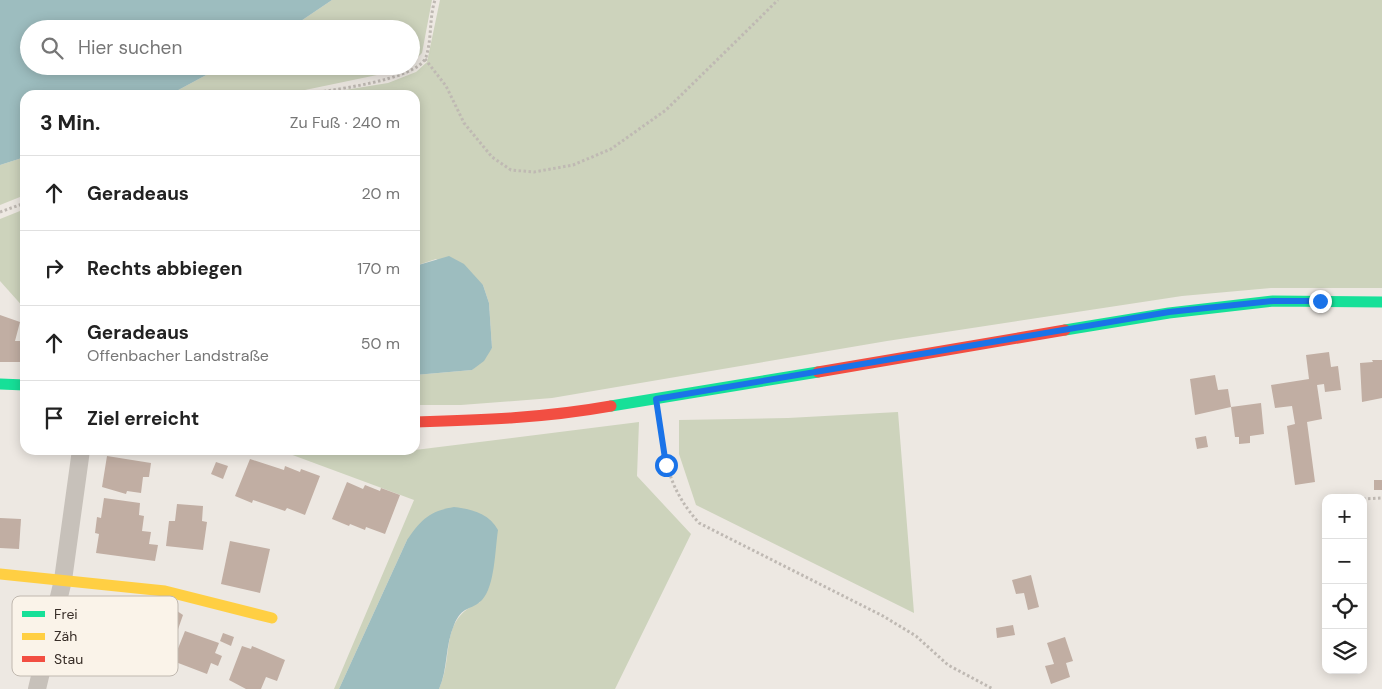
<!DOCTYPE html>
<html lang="de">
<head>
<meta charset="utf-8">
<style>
	:root { --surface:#fff; --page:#f6f6f6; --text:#222; --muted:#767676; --line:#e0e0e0 }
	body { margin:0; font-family:"DM Sans",sans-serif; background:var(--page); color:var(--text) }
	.controls { position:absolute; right:15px; bottom:15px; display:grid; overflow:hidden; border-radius:10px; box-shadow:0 2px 12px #0003 }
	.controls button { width:45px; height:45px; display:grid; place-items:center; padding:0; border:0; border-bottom:1px solid var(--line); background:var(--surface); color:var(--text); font:25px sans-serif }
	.stop { position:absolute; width:15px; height:15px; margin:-11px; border:4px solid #1a73e8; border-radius:50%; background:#fff }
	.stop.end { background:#1a73e8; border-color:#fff; box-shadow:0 1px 5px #0008 }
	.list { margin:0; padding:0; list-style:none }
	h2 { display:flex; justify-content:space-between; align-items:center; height:65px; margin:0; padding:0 20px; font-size:21px }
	h2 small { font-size:16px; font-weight:400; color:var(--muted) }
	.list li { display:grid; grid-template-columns:32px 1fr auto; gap:15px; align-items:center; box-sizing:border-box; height:75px; padding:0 20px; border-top:1px solid var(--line) }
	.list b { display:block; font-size:19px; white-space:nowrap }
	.list p { margin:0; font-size:16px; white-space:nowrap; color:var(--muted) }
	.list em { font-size:16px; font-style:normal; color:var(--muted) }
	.icon { flex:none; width:28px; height:28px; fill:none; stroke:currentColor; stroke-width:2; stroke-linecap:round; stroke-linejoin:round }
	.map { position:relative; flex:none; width:1382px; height:689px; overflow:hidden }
	.search { position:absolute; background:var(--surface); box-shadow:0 2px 12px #0003; left:20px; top:20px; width:400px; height:55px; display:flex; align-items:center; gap:12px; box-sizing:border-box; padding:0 18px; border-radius:28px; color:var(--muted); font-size:19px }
	.panel { position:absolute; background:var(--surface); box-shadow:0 2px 12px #0003; left:20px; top:90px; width:400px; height:365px; border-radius:15px }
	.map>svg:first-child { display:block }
</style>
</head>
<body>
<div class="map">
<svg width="1382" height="689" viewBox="0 0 1382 689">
	<rect width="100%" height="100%" fill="#ede8e2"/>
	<!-- green -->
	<g fill="#cdd3bc">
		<polygon points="332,0 432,0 422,53 411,64 411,29 289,29"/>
		<polygon points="440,0 1382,0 1382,288 1271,288 1182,296 887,341 552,398 461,405 415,405 415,375 472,370 492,348 489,303 483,285 436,259 415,266 415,95 314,95 388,83 416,72 427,62"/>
		<polygon points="223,66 408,66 401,70 281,95 169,95"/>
		<polygon points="25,157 25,195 0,205 0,165"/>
		<polygon points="25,209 25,309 0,281 0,219"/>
		<polygon points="898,412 914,613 696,505 679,454 679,420 788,418"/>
		<path d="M639,422L637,476L691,534L615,689H439C455,654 438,620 480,602L407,540L339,689H334L414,500L279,450H415Z"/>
	</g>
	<!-- water -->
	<g fill="#9dbdbf">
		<polygon points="0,0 332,0 289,29 29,29 29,66 223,66 169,95 25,95 25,157 0,165"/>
		<polygon points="449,256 464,264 483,285 489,303 492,348 484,361 472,370 415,375 415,266"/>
		<path d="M454,507C471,509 489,513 498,530C495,549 495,586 482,600C471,611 462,605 454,625C445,645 448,669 439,689H339L407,540C421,520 429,511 454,507Z"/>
	</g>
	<!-- building -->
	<g fill="#c1aea3">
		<polygon points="0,315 20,322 15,341 25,341 25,362 0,362"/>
		<polygon points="1329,352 1331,367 1338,366 1341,390 1325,392 1324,384 1317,385 1322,419 1307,422 1315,482 1295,485 1287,426 1295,424 1292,406 1275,408 1271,385 1309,379 1306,355"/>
		<polygon points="1372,360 1382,360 1382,398 1362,402 1360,363 1373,362"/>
		<polygon points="1215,375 1218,390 1228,389 1231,407 1195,415 1190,379"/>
		<polygon points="1261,403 1264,434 1250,436 1250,443 1239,444 1239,437 1235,437 1231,407"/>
		<polygon points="1206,436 1208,447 1197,449 1195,438"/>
		<polygon points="107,456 151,463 149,477 143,477 141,493 127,491 126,494 102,487"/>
		<polygon points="250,459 284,470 285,466 300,472 301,469 320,476 305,515 287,508 285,511 253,500 252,503 235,496"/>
		<polygon points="216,462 228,466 223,479 211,474"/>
		<rect x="1374" y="480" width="8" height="10"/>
		<polygon points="347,482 363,489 365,485 380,491 381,488 400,495 385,534 366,527 365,530 350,524 349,526 332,519"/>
		<polygon points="104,498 140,503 139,515 144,516 142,531 151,532 149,544 158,545 155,561 96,553 99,534 95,533 97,517 101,518"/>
		<polygon points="177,504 203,506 202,521 207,522 203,550 166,546 169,521 175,521"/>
		<polygon points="0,518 21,519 19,549 0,548"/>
		<polygon points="230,541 270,549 260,593 221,584"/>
		<polygon points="1031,575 1039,607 1028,610 1024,593 1016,594 1012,580"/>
		<polygon points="132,602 177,611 183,615 176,635 164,633 160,654 147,651 146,655 132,652 133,649 123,647 119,666 106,663 107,656 88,652 88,654 78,652 76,664 59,661 59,658 54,657 61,622 72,624 77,603 117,611 116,616 129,619"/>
		<polygon points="1013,625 1015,635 997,638 996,628"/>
		<polygon points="185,631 219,643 215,653 222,656 218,666 211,663 207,674 173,661"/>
		<polygon points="223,633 234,637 231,646 220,641"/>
		<polygon points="1065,637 1073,661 1066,663 1070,677 1051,684 1045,666 1054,664 1047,643"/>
		<polygon points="242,646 251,649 252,646 285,660 277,681 266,677 261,689 246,689 229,680"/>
	</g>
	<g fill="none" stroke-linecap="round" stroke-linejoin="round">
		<!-- path -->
		<g stroke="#bfb9b3" stroke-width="3" stroke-dasharray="2.5 2.5" stroke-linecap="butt">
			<polyline points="425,59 446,86 464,123 492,157 511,170 534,172 573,165 611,149 666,110 778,0"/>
			<path d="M299,95C324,91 417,81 426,57C432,39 429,18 435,0"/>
			<polyline points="0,212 25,203"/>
			<path d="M660,422C666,465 669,489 699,523L883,616L916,636L948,665L993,689"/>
			<polyline points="1363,499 1382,498"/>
		</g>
		<!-- street -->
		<polyline stroke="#c7c1ba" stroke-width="18" points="37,689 63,580 81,450"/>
		<!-- fast -->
		<g stroke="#16e098" stroke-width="11">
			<polyline points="1065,330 1169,313 1273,301 1382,302"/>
			<polyline points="0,384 25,385"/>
			<polyline points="611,406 818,372"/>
		</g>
		<!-- slow -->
		<polyline stroke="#ffcf43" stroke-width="11" points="0,574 165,591 272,618"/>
		<!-- jam -->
		<g stroke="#f24e42" stroke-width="11">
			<polyline points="818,372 1065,330"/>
			<path d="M415,422C483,420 544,418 611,406"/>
		</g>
	</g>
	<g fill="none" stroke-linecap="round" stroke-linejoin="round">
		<!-- route -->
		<polyline stroke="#1a73e8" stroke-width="6" points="666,465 656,399 1169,312 1273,301 1320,301"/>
	</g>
	<!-- legend -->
	<rect x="12" y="596" width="166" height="80" rx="8" fill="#faf3e9" stroke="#c0b8af" stroke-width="1"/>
	<rect x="22" y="611" width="23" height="6" fill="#16e098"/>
	<rect x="22" y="633" width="23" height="7" fill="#ffcf43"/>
	<rect x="22" y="656" width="23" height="6" fill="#f24e42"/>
	<g font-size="14" fill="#382e28">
		<text x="54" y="619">Frei</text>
		<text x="54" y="641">Zäh</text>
		<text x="54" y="664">Stau</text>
	</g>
</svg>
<div class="controls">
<button>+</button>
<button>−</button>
<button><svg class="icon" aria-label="locate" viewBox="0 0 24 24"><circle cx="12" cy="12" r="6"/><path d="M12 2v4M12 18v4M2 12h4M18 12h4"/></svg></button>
<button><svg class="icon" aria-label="layers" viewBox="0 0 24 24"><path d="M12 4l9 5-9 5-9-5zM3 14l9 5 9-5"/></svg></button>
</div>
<div class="stop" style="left:666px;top:465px"></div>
<div class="stop end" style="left:1320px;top:301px"></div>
<div class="search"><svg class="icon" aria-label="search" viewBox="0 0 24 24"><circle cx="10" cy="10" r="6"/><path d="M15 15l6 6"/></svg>Hier suchen</div>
<section class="panel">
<h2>3 Min.<small>Zu Fuß · 240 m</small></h2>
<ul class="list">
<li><svg class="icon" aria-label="ahead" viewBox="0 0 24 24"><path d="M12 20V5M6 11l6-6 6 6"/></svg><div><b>Geradeaus</b></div><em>20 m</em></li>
<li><svg class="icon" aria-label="right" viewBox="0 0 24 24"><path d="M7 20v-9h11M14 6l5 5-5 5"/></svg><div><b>Rechts abbiegen</b></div><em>170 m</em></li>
<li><svg class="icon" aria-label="ahead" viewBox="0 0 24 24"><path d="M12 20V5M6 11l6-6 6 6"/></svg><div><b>Geradeaus</b><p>Offenbacher Landstraße</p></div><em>50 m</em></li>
<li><svg class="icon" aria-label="arrive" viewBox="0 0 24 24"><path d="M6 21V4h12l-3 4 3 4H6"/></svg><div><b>Ziel erreicht</b></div></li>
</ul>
</section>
</div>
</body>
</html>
